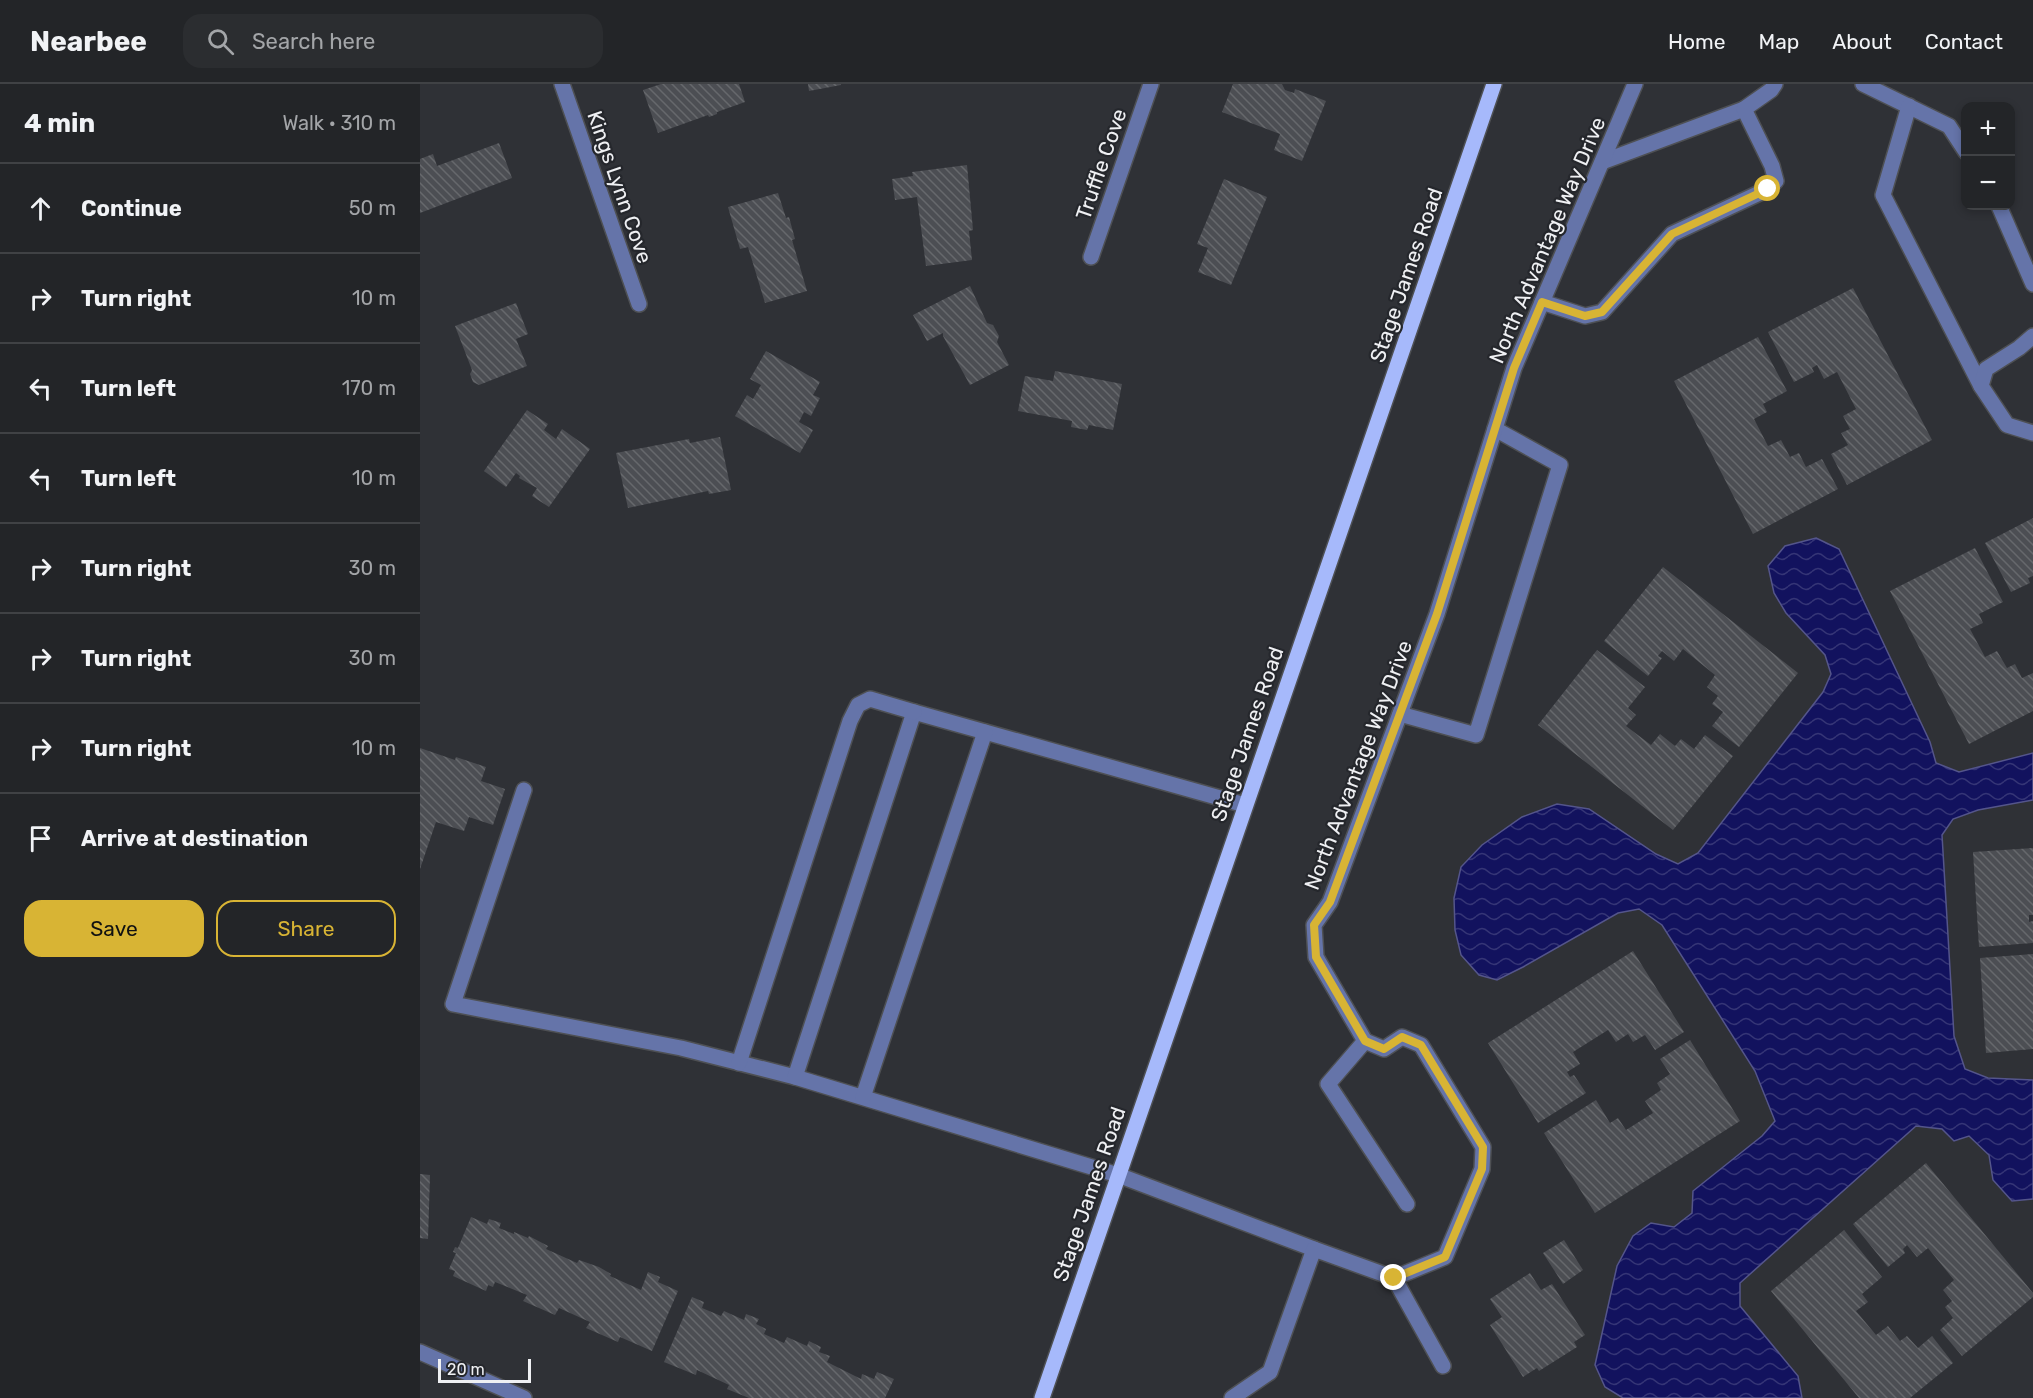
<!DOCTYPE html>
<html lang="en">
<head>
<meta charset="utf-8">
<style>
	:root { --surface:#232528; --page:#2b2d30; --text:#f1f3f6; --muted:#a3a5a8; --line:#404245; --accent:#d8b434 }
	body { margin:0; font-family:Rubik,sans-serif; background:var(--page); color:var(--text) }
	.controls { position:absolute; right:18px; top:18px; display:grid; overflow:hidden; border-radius:12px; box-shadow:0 3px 9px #0003 }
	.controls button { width:54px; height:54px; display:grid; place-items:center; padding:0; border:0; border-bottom:2px solid var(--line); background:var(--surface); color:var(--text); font:30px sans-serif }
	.scale { position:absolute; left:18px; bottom:15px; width:93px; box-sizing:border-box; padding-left:6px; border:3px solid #eff0f3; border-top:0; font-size:16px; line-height:21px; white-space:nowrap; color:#eff0f3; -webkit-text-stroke:4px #25272c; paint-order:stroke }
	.stop { position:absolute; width:18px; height:18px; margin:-14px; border:4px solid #d8b434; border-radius:50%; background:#fff }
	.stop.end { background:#d8b434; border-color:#fff; box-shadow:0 2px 6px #0008 }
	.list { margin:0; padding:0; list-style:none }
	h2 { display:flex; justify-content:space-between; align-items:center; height:78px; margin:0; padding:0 24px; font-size:26px }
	h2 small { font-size:20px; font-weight:400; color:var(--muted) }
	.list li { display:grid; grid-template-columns:39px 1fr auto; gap:18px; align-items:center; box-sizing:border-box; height:90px; padding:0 24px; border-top:2px solid var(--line) }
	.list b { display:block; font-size:22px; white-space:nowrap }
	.list em { font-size:20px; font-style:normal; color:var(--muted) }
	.actions { display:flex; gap:12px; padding:18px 24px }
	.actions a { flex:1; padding:14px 0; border:2px solid var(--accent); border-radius:18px; text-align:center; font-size:21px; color:var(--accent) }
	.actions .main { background:var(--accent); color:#111 }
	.icon { flex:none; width:33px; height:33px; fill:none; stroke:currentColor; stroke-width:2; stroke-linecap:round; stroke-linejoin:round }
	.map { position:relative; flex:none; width:1613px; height:1314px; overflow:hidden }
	header { display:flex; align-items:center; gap:36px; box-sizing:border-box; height:84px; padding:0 30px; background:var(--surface); border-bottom:2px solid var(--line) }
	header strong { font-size:28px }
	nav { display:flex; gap:33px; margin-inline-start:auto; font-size:21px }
	.search { width:420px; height:54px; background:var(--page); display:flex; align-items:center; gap:15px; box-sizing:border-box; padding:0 21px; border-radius:18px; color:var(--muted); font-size:22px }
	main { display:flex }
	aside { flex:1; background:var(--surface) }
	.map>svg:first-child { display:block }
</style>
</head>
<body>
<header>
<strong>Nearbee</strong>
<div class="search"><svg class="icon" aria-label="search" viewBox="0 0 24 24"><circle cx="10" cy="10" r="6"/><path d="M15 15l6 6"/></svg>Search here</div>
<nav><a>Home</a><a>Map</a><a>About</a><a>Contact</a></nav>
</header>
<main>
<aside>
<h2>4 min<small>Walk · 310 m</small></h2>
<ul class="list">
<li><svg class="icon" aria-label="ahead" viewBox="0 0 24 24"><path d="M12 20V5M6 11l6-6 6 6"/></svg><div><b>Continue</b></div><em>50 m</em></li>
<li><svg class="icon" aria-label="right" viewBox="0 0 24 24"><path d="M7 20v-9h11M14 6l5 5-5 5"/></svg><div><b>Turn right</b></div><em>10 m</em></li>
<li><svg class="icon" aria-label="left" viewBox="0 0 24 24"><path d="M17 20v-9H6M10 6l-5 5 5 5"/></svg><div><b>Turn left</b></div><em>170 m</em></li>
<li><svg class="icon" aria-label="left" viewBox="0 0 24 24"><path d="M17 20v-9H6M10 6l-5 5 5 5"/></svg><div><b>Turn left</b></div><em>10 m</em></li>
<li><svg class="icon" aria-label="right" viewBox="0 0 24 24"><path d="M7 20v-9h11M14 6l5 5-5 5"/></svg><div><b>Turn right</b></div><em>30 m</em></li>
<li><svg class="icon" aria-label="right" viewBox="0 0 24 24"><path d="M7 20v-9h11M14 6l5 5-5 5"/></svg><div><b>Turn right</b></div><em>30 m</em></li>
<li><svg class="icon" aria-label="right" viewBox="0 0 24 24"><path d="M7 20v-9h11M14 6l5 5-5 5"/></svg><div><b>Turn right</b></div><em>10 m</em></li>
<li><svg class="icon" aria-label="arrive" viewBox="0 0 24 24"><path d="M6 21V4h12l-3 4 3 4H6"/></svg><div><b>Arrive at destination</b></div></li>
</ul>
<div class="actions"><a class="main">Save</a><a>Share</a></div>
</aside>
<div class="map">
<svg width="1613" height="1314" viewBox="0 0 1613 1314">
	<defs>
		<pattern id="water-waves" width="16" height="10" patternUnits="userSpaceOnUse" patternTransform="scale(1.5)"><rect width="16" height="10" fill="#12125e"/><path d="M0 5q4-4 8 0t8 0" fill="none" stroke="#353576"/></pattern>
		<pattern id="building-back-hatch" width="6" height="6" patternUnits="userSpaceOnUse" patternTransform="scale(1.5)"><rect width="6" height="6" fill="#4c4e53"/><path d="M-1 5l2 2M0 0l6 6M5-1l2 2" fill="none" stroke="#66686c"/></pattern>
	</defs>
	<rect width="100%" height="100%" fill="#2f3136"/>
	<!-- water -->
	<polygon fill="url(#water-waves)" stroke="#54558b" stroke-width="1.5" points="1396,454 1419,465 1510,658 1516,679 1539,688 1613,669 1613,716 1558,726 1533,735 1522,751 1534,952 1545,985 1568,994 1613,996 1613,1115 1592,1117 1573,1096 1569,1071 1549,1052 1534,1057 1522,1045 1496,1042 1320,1199 1320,1222 1378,1292 1382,1314 1203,1314 1185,1303 1175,1281 1197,1182 1213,1152 1231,1139 1254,1143 1272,1129 1273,1107 1342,1052 1355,1037 1335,987 1242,841 1219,825 1198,829 1103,883 1077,896 1059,891 1041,871 1035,846 1034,814 1041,783 1062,761 1102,733 1137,720 1169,725 1236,770 1258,780 1278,769 1403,608 1411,590 1405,571 1366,529 1354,509 1348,482 1365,462"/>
	<!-- building -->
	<g fill="url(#building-back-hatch)">
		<polygon points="241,0 319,0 325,18 297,28 297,30 289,33 288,31 238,49 223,6"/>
		<polygon points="388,0 421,0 421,1 389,7"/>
		<polygon points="813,0 862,0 865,6 874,9 875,5 906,17 882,77 854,66 860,50 802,28"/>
		<polygon points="79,59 92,94 0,129 0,75 13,70 17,82"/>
		<polygon points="547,81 553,146 549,147 552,176 506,182 497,113 475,116 472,95 493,92 492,88"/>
		<polygon points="804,95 847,113 811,201 778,188 788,164 777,160"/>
		<polygon points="358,109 366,134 369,133 375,155 372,156 387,207 345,219 328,163 320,165 308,123"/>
		<polygon points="550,202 567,239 573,241 579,252 577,258 589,281 550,301 523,252 523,249 507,257 493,231"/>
		<polygon points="1433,204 1512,356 1427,401 1411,370 1428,361 1421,349 1430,345 1423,332 1436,325 1417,288 1404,295 1397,281 1392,284 1394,288 1374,298 1348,248"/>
		<polygon points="96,219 108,250 96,255 107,282 59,301 53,298 50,290 52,286 35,242"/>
		<polygon points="1338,253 1367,307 1343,320 1347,328 1334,335 1348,362 1361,356 1370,373 1379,369 1386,383 1402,375 1418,405 1333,450 1254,297"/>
		<polygon points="346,267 400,298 393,311 400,314 391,332 384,328 379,338 393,346 380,369 315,332 327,311 333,315 341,301 330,295"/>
		<polygon points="635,287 702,300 693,346 669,341 667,346 651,343 652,337 598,327 605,292 633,297"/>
		<polygon points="107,326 128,340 124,346 136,355 142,345 170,365 129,423 112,412 117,404 99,394 100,392 96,389 86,403 64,387"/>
		<polygon points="300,353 311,406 289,410 288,407 208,424 196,369 269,355 270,359"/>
		<polygon points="1613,434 1613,492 1608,494 1610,499 1591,508 1565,459"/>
		<polygon points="1555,464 1583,518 1559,530 1563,539 1550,545 1565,573 1577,567 1587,584 1595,580 1602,594 1613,589 1613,627 1549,660 1470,507"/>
		<polygon points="1243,483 1378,589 1319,663 1292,642 1303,628 1292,620 1298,612 1287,603 1295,591 1263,565 1254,577 1242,567 1238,572 1242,574 1228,592 1184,557"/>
		<polygon points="1177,566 1225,603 1208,624 1216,631 1206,642 1231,661 1240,650 1255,662 1261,655 1274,665 1285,651 1313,672 1253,746 1118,641"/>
		<polygon points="0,664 35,676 36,673 66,683 61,697 85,705 73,741 49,733 44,747 16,738 0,785"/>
		<polygon points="1613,764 1613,831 1609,831 1609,838 1613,837 1613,859 1559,863 1553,768"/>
		<polygon points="1213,867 1264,948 1235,966 1225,951 1213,958 1208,950 1196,958 1188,946 1153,968 1160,980 1147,988 1150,993 1154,991 1166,1009 1118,1039 1068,959"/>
		<polygon points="1613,870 1613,965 1566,969 1560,874"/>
		<polygon points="1270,956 1320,1037 1175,1129 1124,1049 1176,1016 1190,1039 1198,1034 1206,1046 1233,1029 1225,1017 1241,1006 1237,999 1250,990 1240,975"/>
		<polygon points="1506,1079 1613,1209 1613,1213 1542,1272 1520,1246 1533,1234 1525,1223 1532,1217 1523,1206 1534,1196 1508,1164 1497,1173 1487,1161 1483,1165 1485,1169 1468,1183 1433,1140"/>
		<polygon points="0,1090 10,1091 8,1155 0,1154"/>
		<polygon points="51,1133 67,1140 69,1135 81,1139 79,1144 94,1150 94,1148 108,1154 109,1152 128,1162 126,1165 157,1179 159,1176 179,1183 191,1190 190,1192 221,1206 228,1188 240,1193 238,1198 258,1207 232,1267 200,1253 198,1258 166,1244 170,1238 139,1224 135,1231 103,1217 107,1211 75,1198 73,1203 68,1201 66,1207 33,1192 35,1187 29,1185 36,1169 33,1168 35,1163 38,1164"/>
		<polygon points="1424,1146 1462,1193 1442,1210 1448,1218 1436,1227 1456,1251 1468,1242 1480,1257 1487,1252 1498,1264 1512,1252 1533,1279 1490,1314 1439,1314 1351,1207"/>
		<polygon points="1144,1156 1163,1186 1143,1200 1123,1169"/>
		<polygon points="1110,1189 1121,1206 1132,1200 1165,1251 1154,1258 1157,1263 1119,1287 1117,1284 1103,1293 1070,1241 1082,1233 1070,1215"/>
		<polygon points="272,1213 284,1218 282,1224 301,1232 304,1227 324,1236 326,1230 339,1235 336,1240 346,1245 344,1250 364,1259 367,1253 387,1262 389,1257 401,1263 399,1268 410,1272 407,1278 441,1295 442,1290 454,1295 457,1288 474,1295 465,1314 329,1314 307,1305 309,1301 277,1286 276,1291 244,1278"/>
	</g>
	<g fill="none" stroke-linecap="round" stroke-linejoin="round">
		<!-- minor casing -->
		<g stroke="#4e5054" stroke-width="18">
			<g id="minor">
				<polyline points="142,0 219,220"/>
				<polyline points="1443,0 1529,42 1546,68"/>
				<polyline points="1489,22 1463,111 1561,302"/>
				<polyline points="1182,78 1324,25"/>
				<polyline points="1579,122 1613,200"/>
				<polyline points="671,173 731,0"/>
				<polyline points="1122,218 1165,232 1182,228 1252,150 1348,105 1356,97 1352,82 1324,25 1351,6 1355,0"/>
				<polyline points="1613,252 1599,264 1566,285 1561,302 1587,341 1613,349"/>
				<polyline points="980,630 1056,651 1140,381 1075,345"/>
				<polyline points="104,706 33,920 261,964 375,993"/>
				<polyline points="825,721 494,628 375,993 698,1091 894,1165"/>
				<polyline points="945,957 908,1000 987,1120"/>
				<polyline points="319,979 430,637 438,621 450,615 494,628"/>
				<polyline points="443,1013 565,648"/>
				<polyline points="974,1194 1023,1282"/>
				<polyline points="0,1268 104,1314"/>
				<polyline points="812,1314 850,1288 894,1165 974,1194 1025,1173 1062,1085 1063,1063 1001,961 982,953 964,965 945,957 896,873 894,841 910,818 1017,530 1094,284 1215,0"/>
			</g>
		</g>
		<!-- major casing -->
		<g stroke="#4e5054" stroke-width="18">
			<polyline id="major" points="622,1314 1074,0"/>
		</g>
		<!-- minor -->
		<use href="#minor" stroke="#6574a9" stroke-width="15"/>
		<!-- major -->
		<use href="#major" stroke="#a6b9fb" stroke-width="15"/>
	</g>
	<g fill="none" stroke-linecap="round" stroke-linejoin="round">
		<!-- route -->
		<polyline stroke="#d8b434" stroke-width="8" points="974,1194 1025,1173 1062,1085 1063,1063 1001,961 982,953 964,965 945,957 896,873 894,841 910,818 1017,530 1094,284 1122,218 1165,232 1182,228 1252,150 1348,105"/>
	</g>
	<g text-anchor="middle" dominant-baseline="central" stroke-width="4.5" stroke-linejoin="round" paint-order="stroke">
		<!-- street labels -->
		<g font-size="21" fill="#eff0f3" stroke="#25272c">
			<text transform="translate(681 80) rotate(-71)">Truffle Cove</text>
			<text transform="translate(200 103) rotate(71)">Kings Lynn Cove</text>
			<text transform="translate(1127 156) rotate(-67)">North Advantage Way Drive</text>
			<text transform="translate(986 191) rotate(-71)">Stage James Road</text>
			<text transform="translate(827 650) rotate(-71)">Stage James Road</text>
			<text transform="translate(938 681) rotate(-69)">North Advantage Way Drive</text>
			<text transform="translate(669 1110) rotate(-71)">Stage James Road</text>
		</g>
	</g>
</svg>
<div class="controls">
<button>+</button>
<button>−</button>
</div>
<div class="scale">20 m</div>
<div class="stop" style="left:1348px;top:105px"></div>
<div class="stop end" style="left:974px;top:1194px"></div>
</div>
</main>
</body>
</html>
